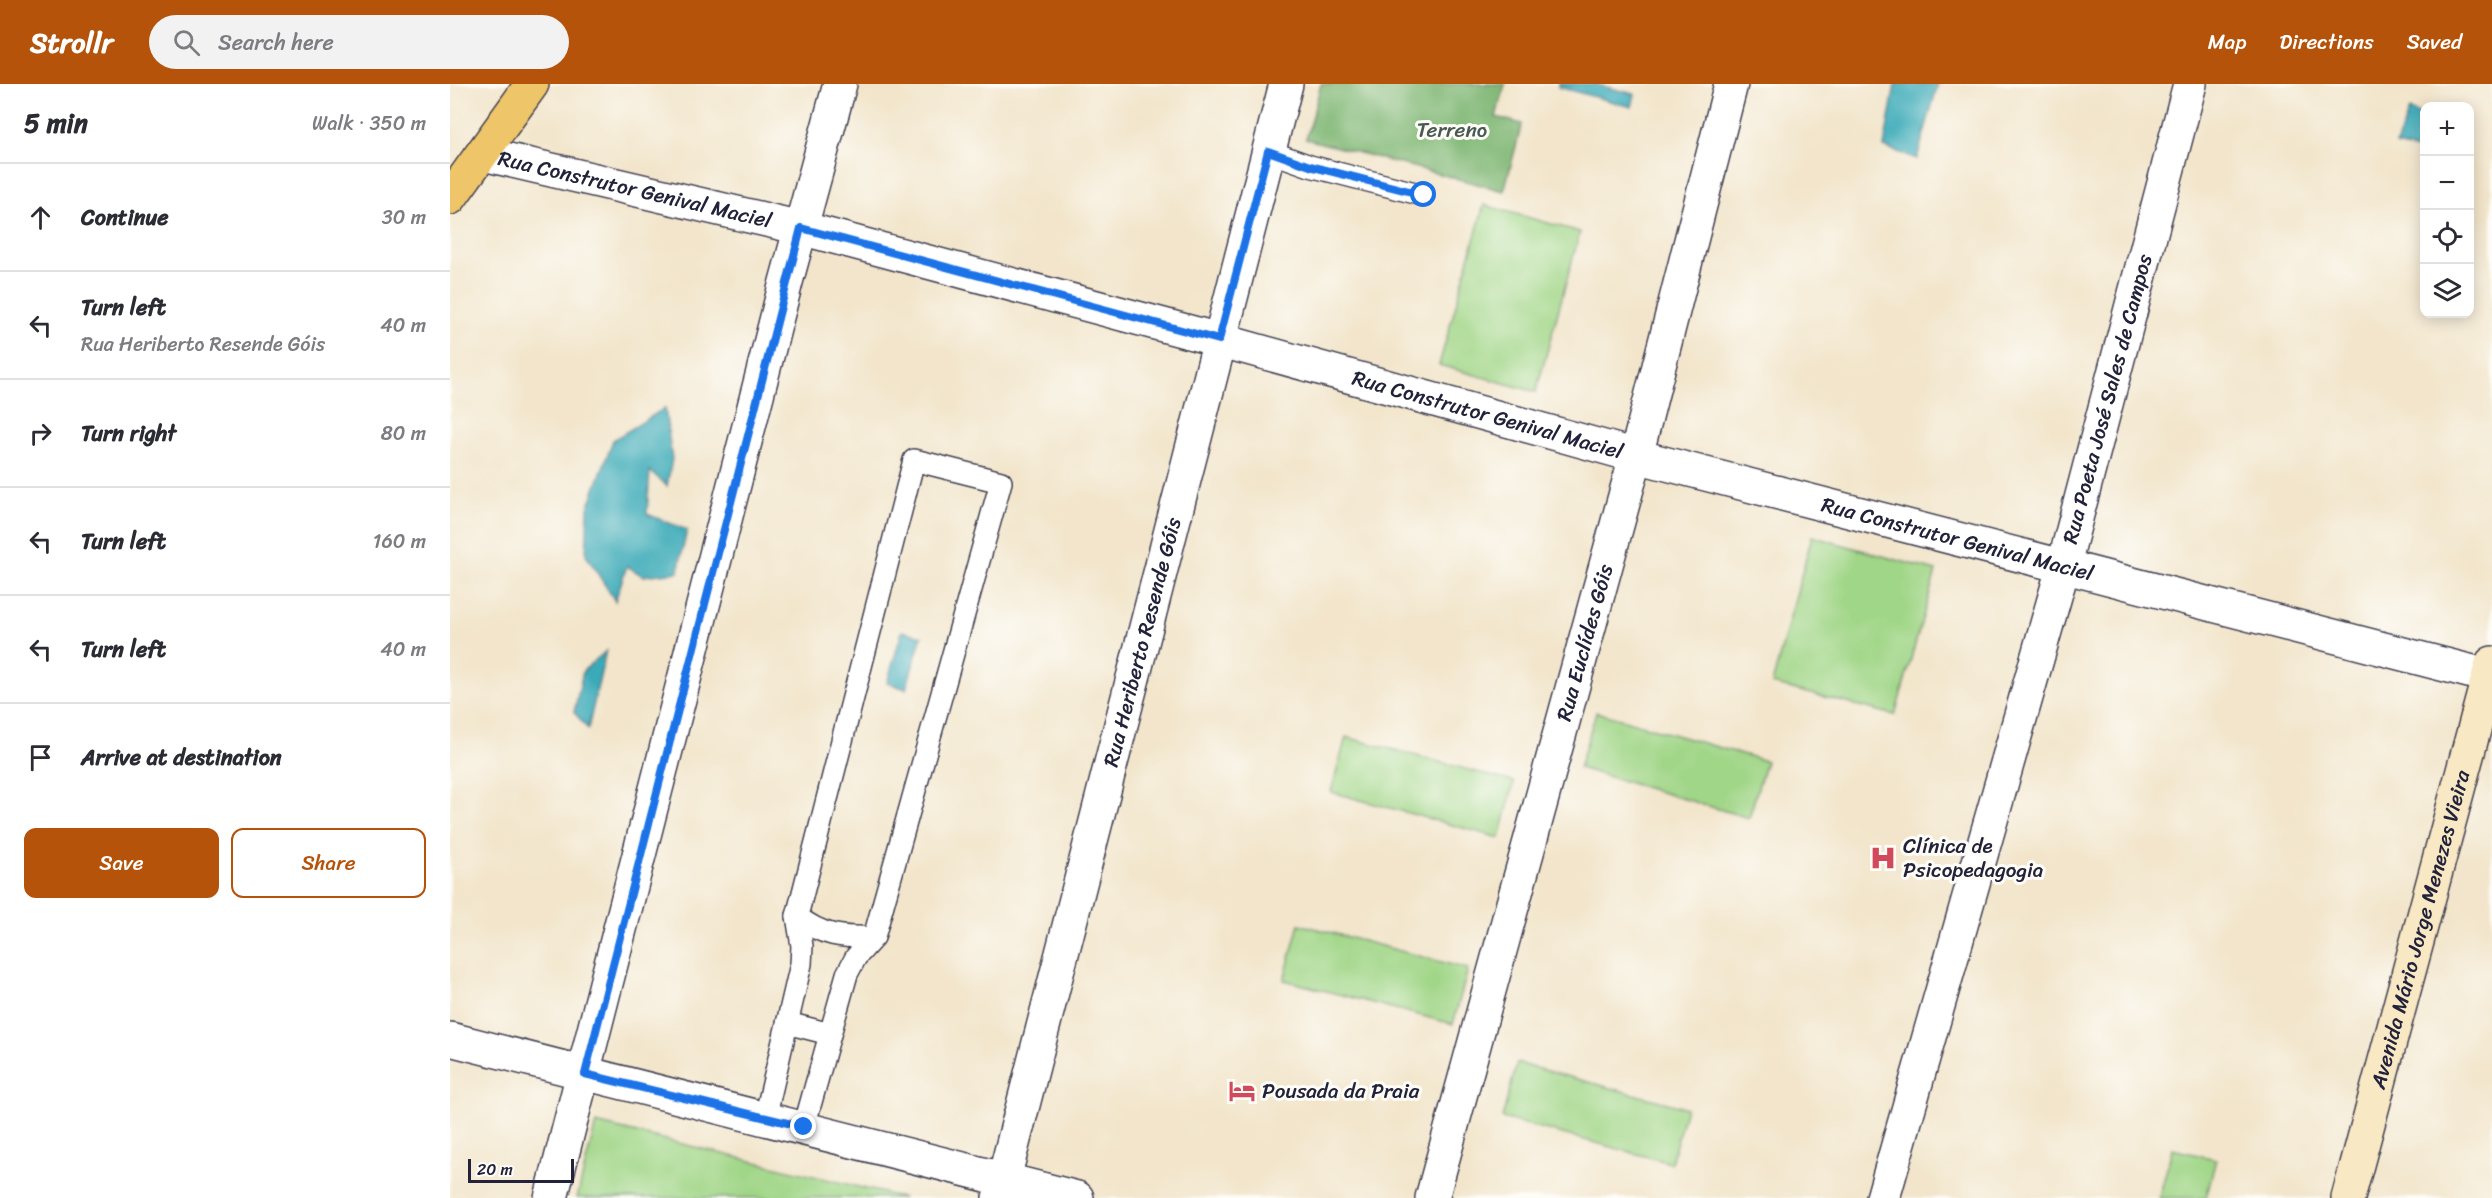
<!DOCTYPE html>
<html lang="en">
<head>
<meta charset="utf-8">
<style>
	:root { --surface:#fff; --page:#f2f2f3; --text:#2b2b33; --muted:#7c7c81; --line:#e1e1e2; --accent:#b45309 }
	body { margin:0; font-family:Sriracha,sans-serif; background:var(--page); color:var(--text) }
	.controls { position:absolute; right:18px; top:18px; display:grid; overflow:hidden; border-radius:12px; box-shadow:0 3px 15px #0003 }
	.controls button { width:54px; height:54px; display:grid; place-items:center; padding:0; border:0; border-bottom:2px solid var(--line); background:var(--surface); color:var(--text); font:30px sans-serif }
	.scale { position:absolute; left:18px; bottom:15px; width:106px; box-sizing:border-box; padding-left:6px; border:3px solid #22223b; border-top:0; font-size:16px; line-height:21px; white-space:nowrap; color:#22223b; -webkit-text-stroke:4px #fdfcf7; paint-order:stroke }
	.stop { position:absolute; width:18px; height:18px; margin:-14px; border:4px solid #1a73e8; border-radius:50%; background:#fff }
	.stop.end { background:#1a73e8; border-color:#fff; box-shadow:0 2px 6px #0008 }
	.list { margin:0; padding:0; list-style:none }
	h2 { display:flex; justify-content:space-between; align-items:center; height:78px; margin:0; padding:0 24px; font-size:26px }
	h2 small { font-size:20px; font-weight:400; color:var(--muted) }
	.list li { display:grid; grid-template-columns:39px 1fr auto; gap:18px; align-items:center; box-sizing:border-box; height:108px; padding:0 24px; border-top:2px solid var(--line) }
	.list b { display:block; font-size:22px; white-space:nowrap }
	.list p { margin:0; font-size:20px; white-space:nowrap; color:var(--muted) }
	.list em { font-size:20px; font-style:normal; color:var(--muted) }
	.actions { display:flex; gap:12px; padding:18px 24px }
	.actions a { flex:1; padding:14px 0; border:2px solid var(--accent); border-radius:12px; text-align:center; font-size:21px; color:var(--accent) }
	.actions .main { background:var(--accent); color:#fff }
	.icon { flex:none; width:33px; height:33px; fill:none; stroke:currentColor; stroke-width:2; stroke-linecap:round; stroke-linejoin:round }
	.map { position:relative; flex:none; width:2042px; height:1114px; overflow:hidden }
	header { display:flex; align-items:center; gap:36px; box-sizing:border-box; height:84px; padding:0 30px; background:var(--accent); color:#fff }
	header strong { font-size:28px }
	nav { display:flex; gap:33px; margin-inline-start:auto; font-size:21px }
	.search { width:420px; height:54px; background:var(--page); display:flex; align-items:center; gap:15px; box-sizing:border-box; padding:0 21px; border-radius:33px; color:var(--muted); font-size:22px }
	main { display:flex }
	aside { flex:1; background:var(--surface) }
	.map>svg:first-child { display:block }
</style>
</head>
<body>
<header>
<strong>Strollr</strong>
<div class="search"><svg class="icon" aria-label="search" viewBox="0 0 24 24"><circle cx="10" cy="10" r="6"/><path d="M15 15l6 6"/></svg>Search here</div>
<nav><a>Map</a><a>Directions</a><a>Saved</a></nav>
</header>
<main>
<aside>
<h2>5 min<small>Walk · 350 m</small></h2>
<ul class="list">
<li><svg class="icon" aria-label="ahead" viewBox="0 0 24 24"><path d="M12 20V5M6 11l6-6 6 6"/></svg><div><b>Continue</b></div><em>30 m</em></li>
<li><svg class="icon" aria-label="left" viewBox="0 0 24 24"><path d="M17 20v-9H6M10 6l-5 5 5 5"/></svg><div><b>Turn left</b><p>Rua Heriberto Resende Góis</p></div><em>40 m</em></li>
<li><svg class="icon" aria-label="right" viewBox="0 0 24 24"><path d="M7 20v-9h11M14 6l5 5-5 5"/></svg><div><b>Turn right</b></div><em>80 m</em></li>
<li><svg class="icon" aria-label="left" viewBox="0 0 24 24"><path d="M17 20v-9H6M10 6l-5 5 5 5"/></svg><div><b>Turn left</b></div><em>160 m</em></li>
<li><svg class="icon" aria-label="left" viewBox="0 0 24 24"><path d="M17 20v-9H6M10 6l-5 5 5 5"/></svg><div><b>Turn left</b></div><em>40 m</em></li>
<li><svg class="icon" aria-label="arrive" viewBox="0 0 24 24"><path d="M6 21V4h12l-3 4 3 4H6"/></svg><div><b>Arrive at destination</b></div></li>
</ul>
<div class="actions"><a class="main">Save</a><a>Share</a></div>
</aside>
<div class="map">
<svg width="2042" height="1114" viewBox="0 0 2042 1114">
	<rect width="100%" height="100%" fill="#fdfcf7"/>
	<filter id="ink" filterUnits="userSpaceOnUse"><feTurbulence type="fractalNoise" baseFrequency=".0167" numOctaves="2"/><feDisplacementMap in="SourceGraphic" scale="12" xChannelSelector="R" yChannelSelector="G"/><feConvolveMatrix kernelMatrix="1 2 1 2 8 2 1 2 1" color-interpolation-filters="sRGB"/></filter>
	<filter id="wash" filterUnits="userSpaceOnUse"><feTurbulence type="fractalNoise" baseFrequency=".008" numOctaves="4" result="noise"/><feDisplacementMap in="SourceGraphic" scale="24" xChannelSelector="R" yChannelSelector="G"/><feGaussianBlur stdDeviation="1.35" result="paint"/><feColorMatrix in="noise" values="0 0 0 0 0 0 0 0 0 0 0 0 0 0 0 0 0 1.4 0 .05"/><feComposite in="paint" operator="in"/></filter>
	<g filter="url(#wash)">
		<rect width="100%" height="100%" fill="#f2e5cb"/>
		<!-- green -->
		<g fill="#a0d687" stroke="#617c61" stroke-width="1.5">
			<polygon points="1034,121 1130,148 1086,308 989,281"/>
			<polygon points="1362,452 1486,487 1445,631 1322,600"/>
			<polygon points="1146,628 1316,677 1299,734 1129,684"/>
			<polygon points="896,653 1064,698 1050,754 881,708"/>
			<polygon points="849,840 1018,885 1003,940 834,896"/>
			<polygon points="1067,979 1236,1024 1221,1079 1052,1034"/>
			<polygon points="146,1039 454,1114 127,1114"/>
			<polygon points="1722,1065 1766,1075 1756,1114 1709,1114"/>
		</g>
		<!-- forest -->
		<polygon fill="#80b774" stroke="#516c58" stroke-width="1.5" points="871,0 1055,0 1046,33 1072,40 1054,107 856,55"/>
		<!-- water -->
		<g fill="#3aaab8" stroke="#2e667a" stroke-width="1.5">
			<polygon points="1109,0 1144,0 1185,10 1182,23 1108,3"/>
			<polygon points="1445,0 1488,0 1467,75 1434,63"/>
			<polygon points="1959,26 1974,32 1974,55 1966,66 1946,61"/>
			<polygon points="215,324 222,375 217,402 200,387 197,430 237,446 228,488 193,492 177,482 165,517 136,471 138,424 163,356"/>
			<polygon points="452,547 472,552 456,605 437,599"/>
			<polygon points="156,567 138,645 124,628 133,587"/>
		</g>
	</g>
	<g filter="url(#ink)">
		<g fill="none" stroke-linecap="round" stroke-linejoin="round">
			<!-- lane casing -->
			<g stroke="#413f51" stroke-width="24">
				<g id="lane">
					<polyline points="818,67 860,82 973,111"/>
					<path d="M347,832C371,852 393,854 424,853"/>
					<polyline points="337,939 380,950"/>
					<polyline points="315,1034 351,880 352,862 347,832 464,376 551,398 424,853 406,873 397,890 354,1043"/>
				</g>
			</g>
			<!-- street casing -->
			<g stroke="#413f51" stroke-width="36">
				<g id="street">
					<path id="s1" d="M33,70L351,144L769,256L1186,372L2042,593"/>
					<polyline points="0,955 627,1114"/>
					<polyline points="101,1114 336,198 390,0"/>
					<path id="s2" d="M549,1114L836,0"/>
					<path id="s3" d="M982,1114L1186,372L1281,0"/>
					<path id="s4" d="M1433,1114L1613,484L1740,0"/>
				</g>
			</g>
			<!-- secondary casing -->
			<g stroke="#413f51" stroke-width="36">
				<g id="secondary">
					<path id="s5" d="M1898,1114L2042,579"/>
				</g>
			</g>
			<!-- primary casing -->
			<g stroke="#413f51" stroke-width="36">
				<polyline id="primary" points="0,114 82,0"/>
			</g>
			<!-- lane -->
			<use href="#lane" stroke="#fff" stroke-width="21"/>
			<!-- street -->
			<use href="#street" stroke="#fff" stroke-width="33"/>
			<!-- secondary -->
			<use href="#secondary" stroke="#f8e8c3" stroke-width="33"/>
			<!-- primary -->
			<use href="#primary" stroke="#eec569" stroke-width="33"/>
		</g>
	</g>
	<g fill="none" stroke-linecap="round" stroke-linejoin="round" filter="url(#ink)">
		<!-- route -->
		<polyline stroke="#1a73e8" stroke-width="8" points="354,1043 135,990 351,144 769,256 818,67 860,82 974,111"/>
	</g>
	<!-- icons -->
	<defs>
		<g id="hospital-bare" transform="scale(2.07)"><path d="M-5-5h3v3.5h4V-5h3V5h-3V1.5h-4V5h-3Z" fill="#d1495b" stroke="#fdfcf7" stroke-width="2.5" paint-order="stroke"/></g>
		<g id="hotel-bare" transform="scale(2.07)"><path d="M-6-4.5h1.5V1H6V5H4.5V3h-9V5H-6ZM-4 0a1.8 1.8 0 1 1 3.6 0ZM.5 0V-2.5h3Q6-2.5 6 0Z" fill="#d1495b" stroke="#fdfcf7" stroke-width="2.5" paint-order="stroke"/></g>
	</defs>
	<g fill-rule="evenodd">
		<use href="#hospital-bare" x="1433" y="774"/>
		<use href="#hotel-bare" x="792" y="1007"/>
	</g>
	<g text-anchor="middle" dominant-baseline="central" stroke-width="6" stroke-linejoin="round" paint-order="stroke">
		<!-- park labels -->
		<g font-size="21" fill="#485852" stroke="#fdfcf7">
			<text x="1002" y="46">Terreno</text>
		</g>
		<!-- street labels -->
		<g font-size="21" fill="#22223b" stroke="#fdfcf7">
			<text stroke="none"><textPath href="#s1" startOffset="156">Rua Construtor Genival Maciel</textPath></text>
			<text stroke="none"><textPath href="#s4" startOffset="830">Rua Poeta José Sales de Campos</textPath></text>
			<text stroke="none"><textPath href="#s1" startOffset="1038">Rua Construtor Genival Maciel</textPath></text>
			<text stroke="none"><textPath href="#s1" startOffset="1524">Rua Construtor Genival Maciel</textPath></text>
			<text stroke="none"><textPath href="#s2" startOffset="574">Rua Heriberto Resende Góis</textPath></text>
			<text stroke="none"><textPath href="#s3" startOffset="576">Rua Euclídes Góis</textPath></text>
			<text stroke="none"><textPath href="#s5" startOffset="278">Avenida Mário Jorge Menezes Vieira</textPath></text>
		</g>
		<!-- poi labels -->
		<g font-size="21" fill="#22223b" stroke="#fdfcf7" text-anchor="start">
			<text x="1453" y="762">Clínica de<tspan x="1453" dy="24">Psicopedagogia</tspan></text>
			<text x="812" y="1007">Pousada da Praia</text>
		</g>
	</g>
</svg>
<div class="controls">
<button>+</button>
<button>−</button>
<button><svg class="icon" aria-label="locate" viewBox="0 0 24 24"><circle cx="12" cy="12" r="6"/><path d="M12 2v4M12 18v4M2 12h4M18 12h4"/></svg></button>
<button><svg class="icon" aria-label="layers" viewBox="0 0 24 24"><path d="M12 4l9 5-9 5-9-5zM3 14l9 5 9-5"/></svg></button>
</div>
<div class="scale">20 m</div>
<div class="stop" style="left:974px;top:111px"></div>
<div class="stop end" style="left:354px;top:1043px"></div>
</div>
</main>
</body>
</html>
